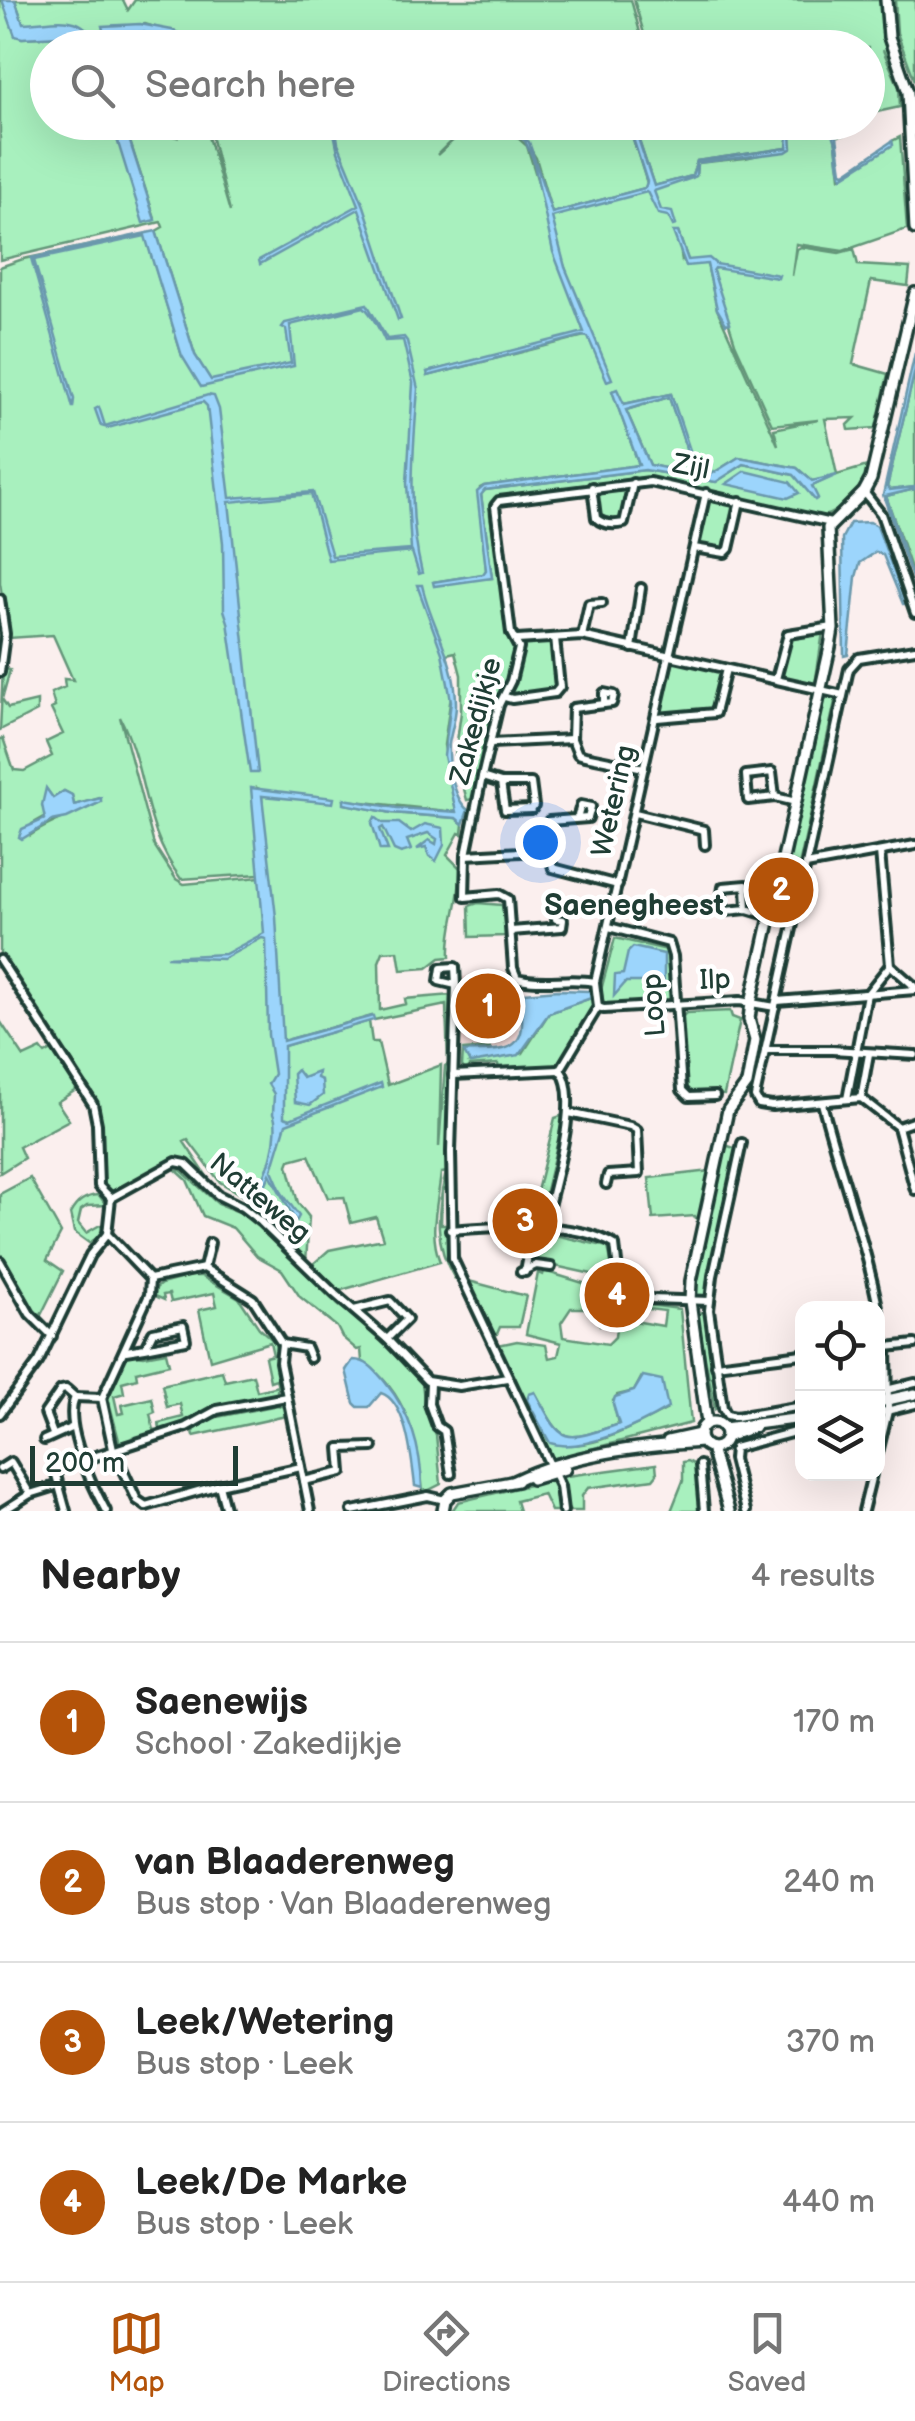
<!DOCTYPE html>
<html lang="en">
<head>
<meta charset="utf-8">
<style>
	:root { --surface:#fff; --page:#f2f2f2; --text:#222; --muted:#767676; --line:#e0e0e0; --accent:#b45309 }
	body { margin:0; font-family:"Balsamiq Sans",sans-serif; background:var(--page); color:var(--text) }
	.controls { position:absolute; right:30px; bottom:30px; display:grid; overflow:hidden; border-radius:20px; box-shadow:0 10px 40px #0002 }
	.controls button { width:90px; height:90px; display:grid; place-items:center; padding:0; border:0; border-bottom:2px solid var(--line); background:var(--surface); color:var(--text); font:50px sans-serif }
	.scale { position:absolute; left:30px; bottom:25px; width:208px; box-sizing:border-box; padding-left:10px; border:5px solid #1f3d34; border-top:0; font-size:28px; line-height:35px; white-space:nowrap; color:#1f3d34; -webkit-text-stroke:8px #fff; paint-order:stroke }
	.you { position:absolute; left:540px; top:842px; width:35px; height:35px; margin:-25px; border:8px solid #fff; border-radius:50%; background:#1a73e8; box-shadow:0 0 0 15px #1a73e833 }
	.badge { display:grid; place-items:center; width:65px; height:65px; border-radius:50%; background:var(--accent); color:#fff; font-size:32px; font-weight:700 }
	.pin { position:absolute; translate:-50% -50%; border:5px solid #fff; box-shadow:0 2px 10px #0006 }
	.list { margin:0; padding:0; list-style:none }
	h2 { display:flex; justify-content:space-between; align-items:center; height:130px; margin:0; padding:0 40px; font-size:42px }
	h2 small { font-size:32px; font-weight:400; color:var(--muted) }
	.list li { display:grid; grid-template-columns:65px 1fr auto; gap:30px; align-items:center; box-sizing:border-box; height:160px; padding:0 40px; border-top:2px solid var(--line) }
	.list b { display:block; font-size:38px; white-space:nowrap }
	.list p { margin:0; font-size:32px; white-space:nowrap; color:var(--muted) }
	.list em { font-size:32px; font-style:normal; color:var(--muted) }
	.icon { flex:none; width:55px; height:55px; fill:none; stroke:currentColor; stroke-width:2; stroke-linecap:round; stroke-linejoin:round }
	.map { position:relative; flex:none; width:915px; height:1511px; overflow:hidden }
	.search { position:absolute; background:var(--surface); box-shadow:0 10px 40px #0002; left:30px; right:30px; top:30px; height:110px; display:flex; align-items:center; gap:25px; box-sizing:border-box; padding:0 35px; border-radius:55px; color:var(--muted); font-size:38px }
	.sheet { height:770px; background:var(--surface) }
	nav { display:flex; justify-content:space-around; align-items:center; box-sizing:border-box; height:140px; border-top:2px solid var(--line); background:var(--surface); font-size:28px; color:var(--muted) }
	nav a { display:grid; justify-items:center; gap:5px }
	nav .on { color:var(--accent) }
	.map>svg:first-child { display:block }
</style>
</head>
<body>
<div class="map">
<svg width="915" height="1511" viewBox="0 0 915 1511">
	<rect width="100%" height="100%" fill="#fbefee"/>
	<filter id="ink" filterUnits="userSpaceOnUse"><feTurbulence type="fractalNoise" baseFrequency=".01" numOctaves="2"/><feDisplacementMap in="SourceGraphic" scale="20" xChannelSelector="R" yChannelSelector="G"/><feConvolveMatrix kernelMatrix="1 2 1 2 8 2 1 2 1" color-interpolation-filters="sRGB"/></filter>
	<g filter="url(#ink)">
		<!-- built -->
		<polygon fill="#f6dcda" points="512,974 519,1035 516,1043 505,1048 459,1048 461,977"/>
		<!-- green -->
		<g fill="#a8f0be" stroke="#649679" stroke-width="2.5" fill-rule="evenodd">
			<path d="M0,0H3L15,35L22,38L79,35L84,47L48,48V122L112,123L155,219L124,123H150L161,132L177,137L172,123H204L230,212L208,123H469L437,155L472,123H501L527,146L584,333L428,372V376L589,335L547,217L696,176L697,163L745,158L791,148V134L828,125L789,133L787,148L697,161L692,176L654,186L633,123H842L844,135L839,136L836,124L828,126L835,134L840,177L892,145V141L900,137L907,229L843,251L796,244L792,276L797,249L801,247L839,253L854,249L858,265L910,268L908,286L871,281L853,364L888,374L876,428L849,430L848,425L855,418L825,419L837,475L871,465C864,484 843,512 823,516L646,477L498,497L491,502L490,515L509,636L515,647L503,694L497,700L474,799L467,800L455,756L461,712V675L455,652L447,654L453,682L444,745L456,812L344,800L345,804L392,813L456,818L463,824L462,834L459,833L447,855L460,868C462,899 448,926 450,957L440,958L427,968L401,970L398,951L383,952L379,962L380,1010L406,1004L405,999L452,995L447,1189L442,1190L441,1224H446L448,1254L455,1279C433,1243 437,1211 446,1172L441,1173C438,1203 428,1232 440,1262L338,1291L313,1264L329,1250L383,1239L376,1217L351,1223L344,1197L328,1198L309,1155L290,1160L288,1165L298,1203L309,1217L306,1262L251,1211L271,1220L269,1212L220,1182L188,1140L184,1142L212,1184L179,1158L108,1193C96,1177 104,1127 95,1101L0,954V739L3,738L14,770L24,771L52,756L46,742L63,734L51,709L55,707L51,693L65,687L64,679L73,680L53,635L9,638L0,583V267L23,259L145,234L182,356L210,380L195,355L156,231L163,227L161,222L0,260ZM678,232L688,260L779,276L715,267L712,271L735,343L772,425L818,420L774,429L778,445L717,309L707,264L682,261ZM612,390L624,404L671,394L693,468L669,397L626,410L650,465L707,477L739,457L797,468L812,481L829,478L812,486L794,475L744,464L716,482L645,470L485,490L481,494L492,578L433,582L484,574L486,570L480,488L484,486L639,465ZM120,717C148,772 141,826 181,879L259,874L257,788L274,795H262L265,930L260,877L184,884L176,879L154,845ZM47,790L53,798L64,791L72,795L74,805L100,798L101,802C77,814 53,820 31,835L32,824L46,816ZM446,1005L448,1064L445,1066L439,1147L441,1065L388,1085L378,1042H372L369,1021L284,1046L283,1041L372,1016L374,1020Z"/>
			<polygon points="15,0 123,0 128,10 135,0 631,0 644,47 187,48 182,35 145,24 105,34 142,32 152,35 153,47 97,47 92,34 23,23"/>
			<polygon points="634,0 882,0 884,31 901,87 883,50 899,87 900,107 868,114 868,48 705,48 702,44 701,47 648,47"/>
			<polygon points="895,0 915,0 915,81 897,33"/>
			<polygon points="506,123 628,123 647,183 645,188 552,213 536,158 521,134"/>
			<polygon points="915,370 915,487 890,490 887,487"/>
			<polygon points="626,489 623,516 614,520 600,518 596,494"/>
			<polygon points="915,489 915,580 886,496"/>
			<polygon points="705,499 733,504 723,549 697,545"/>
			<polygon points="823,632 815,685 781,676 792,635"/>
			<polygon points="552,641 557,692 549,697 509,696 523,644"/>
			<polygon points="674,661 723,671 713,711 659,715"/>
			<polygon points="3,668 10,670 2,699 8,708 37,701 37,711 0,730"/>
			<polygon points="833,696 836,697 787,921 784,917 776,918 823,697"/>
			<polygon points="478,903 502,905 506,936 470,937 469,906"/>
			<polygon points="615,938 667,950 670,1001 610,1007 604,1004 601,990"/>
			<polygon points="591,998 593,1006 555,1068 499,1069 498,1064 469,1066 469,1071 465,1071 462,1066 463,1050 491,1048 480,1051 470,1062 523,1053 549,1013"/>
			<polygon points="730,1011 732,1017 740,1020 724,1095 686,1092 681,1018 686,1013"/>
			<polygon points="0,1021 24,1057 41,1049 45,1054 54,1049 79,1088 57,1102 69,1120 19,1147 24,1158 0,1173"/>
			<polygon points="564,1115 538,1224 529,1224 555,1118"/>
			<polygon points="728,1146 738,1149 708,1290 705,1297 696,1296 698,1264 722,1152"/>
			<path d="M181,1170L218,1204L252,1217L338,1305L366,1325L422,1383L424,1399L436,1435L441,1484L423,1493C419,1443 407,1391 362,1361L361,1349L357,1350L342,1337L337,1327L300,1297L282,1270L257,1256L233,1228L203,1216L187,1180L177,1171Z"/>
			<polygon points="711,1171 698,1223 695,1216 653,1219 649,1178"/>
			<polygon points="30,1178 61,1233 47,1260 63,1271 39,1319 0,1256 0,1194"/>
			<path d="M99,1195L106,1205L87,1206L81,1210L78,1223L86,1233L100,1225L105,1226L103,1234L89,1243L74,1232L70,1214C77,1201 85,1196 99,1195Z"/>
			<polygon points="532,1233 546,1233 608,1247 615,1279 532,1261"/>
			<path d="M544,1271L593,1286L616,1289C618,1302 611,1318 600,1325L588,1308H571L561,1323L563,1337L608,1344L615,1337L617,1318L663,1326L665,1311L624,1306V1302L680,1309L691,1423L552,1459L548,1456L494,1346L517,1341L546,1345L549,1358L558,1356L561,1343L526,1334L538,1273L543,1275ZM641,1378L666,1410C634,1426 583,1457 548,1440L527,1400L535,1392C563,1444 561,1444 618,1424L613,1401L617,1395L634,1391Z"/>
			<polygon points="191,1276 201,1276 239,1298 259,1328 275,1342 278,1357 277,1395 205,1413 175,1430 120,1444 107,1394 128,1354 144,1356 166,1352 169,1364 136,1372 137,1378 122,1382 124,1393 114,1396 118,1414 124,1413 122,1405 152,1398 155,1412 150,1414 154,1430 160,1429 159,1423 183,1417 180,1404 167,1407 162,1385 222,1371 225,1381 253,1375 257,1391 278,1386 276,1379 270,1381 265,1357 273,1355 270,1342 210,1360 199,1310 217,1306 214,1293 171,1302 169,1294 163,1295 164,1300 155,1296 156,1288 161,1284"/>
			<polygon points="465,1280 526,1296 519,1327 500,1327 497,1334 489,1332"/>
			<polygon points="707,1309 721,1404 715,1409 697,1315"/>
			<polygon points="278,1405 284,1407 286,1416 194,1436 193,1430 212,1418"/>
			<polygon points="688,1461 697,1466 701,1511 671,1511 683,1481 683,1462"/>
			<polygon points="656,1464 657,1474 653,1479 588,1488 582,1496 582,1511 567,1511 566,1497 559,1477"/>
			<polygon points="554,1479 555,1490 559,1490 561,1511 551,1511 543,1494 516,1501 519,1511 452,1511 458,1502"/>
		</g>
		<!-- water -->
		<g fill="#9cd5fc" stroke="#6a98ac" stroke-width="2.5">
			<path d="M2,0H15L23,23C57,22 84,10 97,47H84L79,35L22,38L15,36Z"/>
			<polygon points="140,24 172,30 182,35 187,47 182,47 173,35 158,35 156,47 153,47 152,35 142,32 104,34 102,26"/>
			<polygon points="112,123 124,123 155,220 143,223"/>
			<polygon points="332,123 335,123 338,143 364,206 401,319 398,320 359,209 260,264 259,260 359,205 338,152"/>
			<path d="M501,123H506L529,142L552,213L645,188L647,182L628,123H633L654,186L692,176L697,161L787,148L788,133L825,125L836,130L842,172L845,173L892,141L893,145L842,177C834,162 841,140 828,127L791,134L792,148L786,152L697,163L696,176L692,178L654,191L661,210L672,212L676,225L673,226L668,216L658,214L647,192L552,217L565,267L612,379L607,381L588,337L582,336L428,376L427,372L584,332L553,252L533,159L525,141Z"/>
			<path d="M156,231L195,355L211,380L291,363L286,329L282,327L285,323L367,304L387,339L404,337L407,341L418,389C413,450 407,513 422,573L419,574L412,552L328,560L311,494L229,502L258,773H250L228,622L224,610L223,543L207,406L203,402L108,428L101,426L95,409L99,407L105,426L208,395L214,396L219,409L230,498L313,492L332,556L411,550L407,483L413,383L403,340L385,341C381,332 371,313 364,307L290,325L294,366L201,387L182,356L145,236L34,260L74,399L73,408L31,258Z"/>
			<polygon points="673,232 678,232 688,260 709,258 716,264 779,275 778,278 715,268 713,271 730,323 726,324 717,309 707,264 686,266"/>
			<polygon points="915,353 915,370 887,487 890,490 915,487 915,489 886,496 915,586 883,495"/>
			<polygon points="617,389 624,404 671,394 696,468 693,469 669,397 626,410 650,465 707,477 739,457 797,468 812,481 837,475 812,486 818,498 815,500 794,475 744,464 716,482 645,470 485,490 481,495 492,578 434,586 433,582 483,574 486,570 477,492 484,486 639,465 612,391"/>
			<polygon points="745,471 790,482 799,493 788,498 726,484"/>
			<polygon points="870,522 877,526 906,604 903,604 883,555 876,552 860,563 856,577 848,655 844,656 842,538 850,523"/>
			<path d="M417,585H422C431,625 457,662 456,705C456,718 451,731 449,744C448,763 453,798 468,810L463,824L456,818L392,813L344,804V799L397,808L456,812L444,756L451,701L448,684L442,653Z"/>
			<polygon points="46,788 53,798 64,791 72,795 74,805 101,798 101,802 67,818 52,821 22,839 19,837 22,829 45,819 42,805"/>
			<path d="M251,788L334,798L333,803L262,796L276,917L283,1041L373,1016L374,1020L284,1046V1117L290,1119L381,1083L382,1087L286,1124L272,1170L282,1193L299,1216L290,1233L300,1241L298,1244L280,1228L282,1225L287,1228L295,1220L270,1174L265,1186L268,1192L255,1189C268,1181 281,1129 273,1114L274,1094L268,1084L274,1074L268,1035L266,939L262,938L223,959L166,957L225,954L264,933Z"/>
			<polygon points="375,817 383,823 399,823 411,832 425,824 443,828 444,845 436,861 429,856 426,847 417,849 429,840 436,844 437,839 428,833 407,840 411,850 401,853 394,850 383,827 380,829 388,850 380,850 372,823"/>
			<polygon points="633,947 664,954 664,987 654,989 645,982 626,982 614,996 615,975 623,974 628,952"/>
			<path d="M558,990L590,991L591,998L549,1013L519,1055L470,1063L464,1052C487,1049 521,1057 522,1025C523,1014 520,1004 524,993Z"/>
			<polygon points="297,1070 303,1078 318,1072 317,1078 322,1080 323,1095 310,1105 295,1102 293,1074"/>
			<path d="M353,1360C368,1360 376,1371 385,1382C411,1414 421,1448 422,1488L415,1486C412,1462 407,1401 381,1393L369,1407H358L354,1403L346,1370Z"/>
			<path d="M643,1376L662,1380L668,1408C641,1424 581,1454 550,1443L527,1400L529,1394L535,1392C563,1444 560,1444 619,1424L613,1404L615,1397L634,1391Z"/>
		</g>
		<g fill="none" stroke-linecap="round" stroke-linejoin="round">
			<!-- street casing -->
			<g stroke="#1f3d34" stroke-width="14">
				<g id="street">
					<path d="M592,487L596,518C603,525 614,525 624,523L633,483"/>
					<polyline points="864,492 881,514 915,613"/>
					<polyline points="694,548 725,553 729,549 740,501"/>
					<polyline points="0,599 5,634 0,672"/>
					<polyline points="582,636 589,604 602,603"/>
					<polyline points="517,640 582,636 843,695"/>
					<polyline points="632,648 641,588"/>
					<polyline points="776,679 788,634 833,627"/>
					<polyline points="505,697 512,699 555,693 560,687 555,638"/>
					<polyline points="657,718 715,713 726,669"/>
					<polyline points="572,739 573,708 612,703 614,695 604,693 604,704"/>
					<polyline points="491,743 572,739 578,754 585,756 644,768"/>
					<polyline points="482,777 501,783 531,783 534,806 532,809 505,810 501,783"/>
					<polyline points="775,797 748,800 746,775 772,772 775,797 796,802"/>
					<polyline points="635,813 704,830 705,845"/>
					<polyline points="549,854 549,821 588,818 591,807 581,805 577,819"/>
					<polyline points="466,855 541,851 549,854 553,868 618,885"/>
					<polyline points="806,865 915,845"/>
					<polyline points="747,909 726,911 721,900 723,887 746,885 747,909 770,916"/>
					<polyline points="609,927 669,943 673,956 682,1090 689,1097 715,1096"/>
					<polyline points="511,931 562,927 563,920 556,919"/>
					<polyline points="0,960 93,1104 97,1124 99,1186 111,1198"/>
					<polyline points="890,965 915,987"/>
					<path d="M595,982C569,977 541,985 517,978L513,968L508,899L499,894L465,897L466,855L482,777L499,705L511,681L519,648L511,633L495,506L499,501L650,482L831,523"/>
					<polyline points="456,985 439,981 441,968 455,967 456,985 451,1152 453,1259 560,1486 563,1511"/>
					<polyline points="777,1001 915,990"/>
					<polyline points="598,1007 604,1009 740,1001 775,1007"/>
					<polyline points="765,1050 832,1050 915,1055"/>
					<polyline points="453,1075 560,1070"/>
					<polyline points="861,1098 869,1054"/>
					<polyline points="847,1099 867,994 890,965 880,852"/>
					<path d="M822,1103C843,1184 873,1260 884,1343L887,1347"/>
					<polyline points="569,1113 630,1126 637,1130 639,1173 608,1175 606,1184"/>
					<polyline points="898,1127 861,1098 772,1106 759,1104 755,1097 849,669 859,658 915,649"/>
					<polyline points="898,1127 915,1190"/>
					<polyline points="898,1127 915,1121"/>
					<polyline points="742,1143 713,1276 709,1310 723,1408 727,1415 736,1417 802,1406"/>
					<path d="M544,1227C551,1192 583,1097 560,1070L598,1007L595,982L706,493"/>
					<path d="M450,1230C496,1226 575,1220 615,1245L621,1298L710,1301"/>
					<polyline points="107,1234 150,1279"/>
					<polyline points="0,1261 30,1314 52,1336"/>
					<polyline points="204,1268 210,1243"/>
					<polyline points="521,1272 536,1265 551,1267"/>
					<polyline points="525,1272 530,1244"/>
					<polyline points="150,1279 204,1268 253,1299 282,1344"/>
					<polyline points="354,1310 390,1301 407,1319 387,1339"/>
					<polyline points="282,1344 280,1362 310,1511"/>
					<polyline points="282,1344 306,1348 310,1358"/>
					<polyline points="887,1347 915,1344"/>
					<polyline points="126,1351 145,1348 153,1332 183,1326 186,1340 145,1348"/>
					<polyline points="716,1365 802,1354"/>
					<polyline points="430,1383 429,1404 437,1426 444,1431 451,1474"/>
					<polyline points="878,1392 915,1383"/>
					<polyline points="75,1397 102,1398"/>
					<polyline points="878,1413 915,1404"/>
					<polyline points="0,1414 39,1361 90,1255 107,1234 111,1198 176,1162 186,1164 218,1195 242,1207 261,1222 335,1294 387,1339 427,1381 459,1386 507,1378"/>
					<path d="M53,1434L45,1413L61,1390L66,1389L75,1397C63,1425 92,1485 106,1511"/>
					<polyline points="44,1440 73,1427"/>
					<polyline points="878,1453 888,1411 887,1347"/>
					<polyline points="700,1465 704,1511"/>
					<polyline points="0,1469 11,1462 30,1494"/>
					<polyline points="304,1481 342,1472 340,1448 373,1447"/>
					<polyline points="219,1485 226,1511"/>
					<polyline points="146,1506 137,1500 113,1449 102,1398 149,1295 150,1279"/>
					<polyline points="146,1506 219,1485 301,1467"/>
					<polyline points="3,1511 30,1494 59,1485"/>
					<polyline points="66,1511 56,1475 62,1467 186,1427 217,1410 286,1397"/>
					<polyline points="352,1511 428,1496 445,1500"/>
					<polyline points="746,1511 733,1459 734,1448 802,1430"/>
					<polyline points="863,1511 872,1474"/>
				</g>
			</g>
			<!-- secondary casing -->
			<g stroke="#1f3d34" stroke-width="16">
				<g id="secondary">
					<polyline points="886,0 889,37 908,92 915,229"/>
					<polyline points="878,1402 915,1394"/>
					<circle cx="713" cy="1435" r="13"/>
					<polyline points="707,1423 690,1301 691,1281 728,1110 747,1084 755,1040 749,1019 751,1003 830,647 833,629 828,528 864,492 871,479 915,293"/>
					<polyline points="724,1428 802,1418"/>
					<polyline points="726,1437 754,1427"/>
					<polyline points="668,1441 700,1434"/>
					<polyline points="711,1448 729,1511"/>
					<polyline points="532,1479 565,1469"/>
					<path d="M514,1481C570,1454 640,1446 702,1442"/>
					<polyline points="443,1511 445,1500 452,1493 517,1481"/>
				</g>
			</g>
			<!-- street -->
			<use href="#street" stroke="#fff" stroke-width="6"/>
			<!-- secondary -->
			<use href="#secondary" stroke="#fff" stroke-width="9"/>
		</g>
	</g>
	<g text-anchor="middle" dominant-baseline="central" stroke-width="9" stroke-linejoin="round" paint-order="stroke">
		<!-- street labels -->
		<g font-size="28" fill="#1f3d34" stroke="#fff">
			<text transform="translate(691 467) rotate(11)">Zijl</text>
			<text transform="translate(476 721) rotate(-75)">Zakedijkje</text>
			<text transform="translate(614 801) rotate(-77)">Wetering</text>
			<text transform="translate(715 980) rotate(-2)">Ilp</text>
			<text transform="translate(654 1005) rotate(-94)">Loop</text>
			<text transform="translate(260 1198) rotate(40)">Natteweg</text>
		</g>
		<!-- neighbourhood labels -->
		<g font-size="30" font-weight="bold" fill="#1f3d34" stroke="#fff">
			<text x="634" y="906">Saenegheest</text>
		</g>
	</g>
</svg>
<div class="controls">
<button><svg class="icon" aria-label="locate" viewBox="0 0 24 24"><circle cx="12" cy="12" r="6"/><path d="M12 2v4M12 18v4M2 12h4M18 12h4"/></svg></button>
<button><svg class="icon" aria-label="layers" viewBox="0 0 24 24"><path d="M12 4l9 5-9 5-9-5zM3 14l9 5 9-5"/></svg></button>
</div>
<div class="scale">200 m</div>
<div class="you"></div>
<div class="pin badge" style="left:488px;top:1006px">1</div>
<div class="pin badge" style="left:781px;top:890px">2</div>
<div class="pin badge" style="left:525px;top:1221px">3</div>
<div class="pin badge" style="left:617px;top:1295px">4</div>
<div class="search"><svg class="icon" aria-label="search" viewBox="0 0 24 24"><circle cx="10" cy="10" r="6"/><path d="M15 15l6 6"/></svg>Search here</div>
</div>
<section class="sheet">
<h2>Nearby<small>4 results</small></h2>
<ul class="list">
<li><span class="badge">1</span><div><b>Saenewijs</b><p>School · Zakedijkje</p></div><em>170 m</em></li>
<li><span class="badge">2</span><div><b>van Blaaderenweg</b><p>Bus stop · Van Blaaderenweg</p></div><em>240 m</em></li>
<li><span class="badge">3</span><div><b>Leek/Wetering</b><p>Bus stop · Leek</p></div><em>370 m</em></li>
<li><span class="badge">4</span><div><b>Leek/De Marke</b><p>Bus stop · Leek</p></div><em>440 m</em></li>
</ul>
</section>
<nav>
<a class="on"><svg class="icon" aria-label="map" viewBox="0 0 24 24"><path d="M3 6l6-2 6 2 6-2v14l-6 2-6-2-6 2zM9 4v14M15 6v14"/></svg>Map</a>
<a><svg class="icon" aria-label="directions" viewBox="0 0 24 24"><path d="M12 3l9 9-9 9-9-9zM9 14v-3h6M13 9l2 2-2 2"/></svg>Directions</a>
<a><svg class="icon" aria-label="saved" viewBox="0 0 24 24"><path d="M7 4h10v16l-5-4-5 4z"/></svg>Saved</a>
</nav>
</body>
</html>
